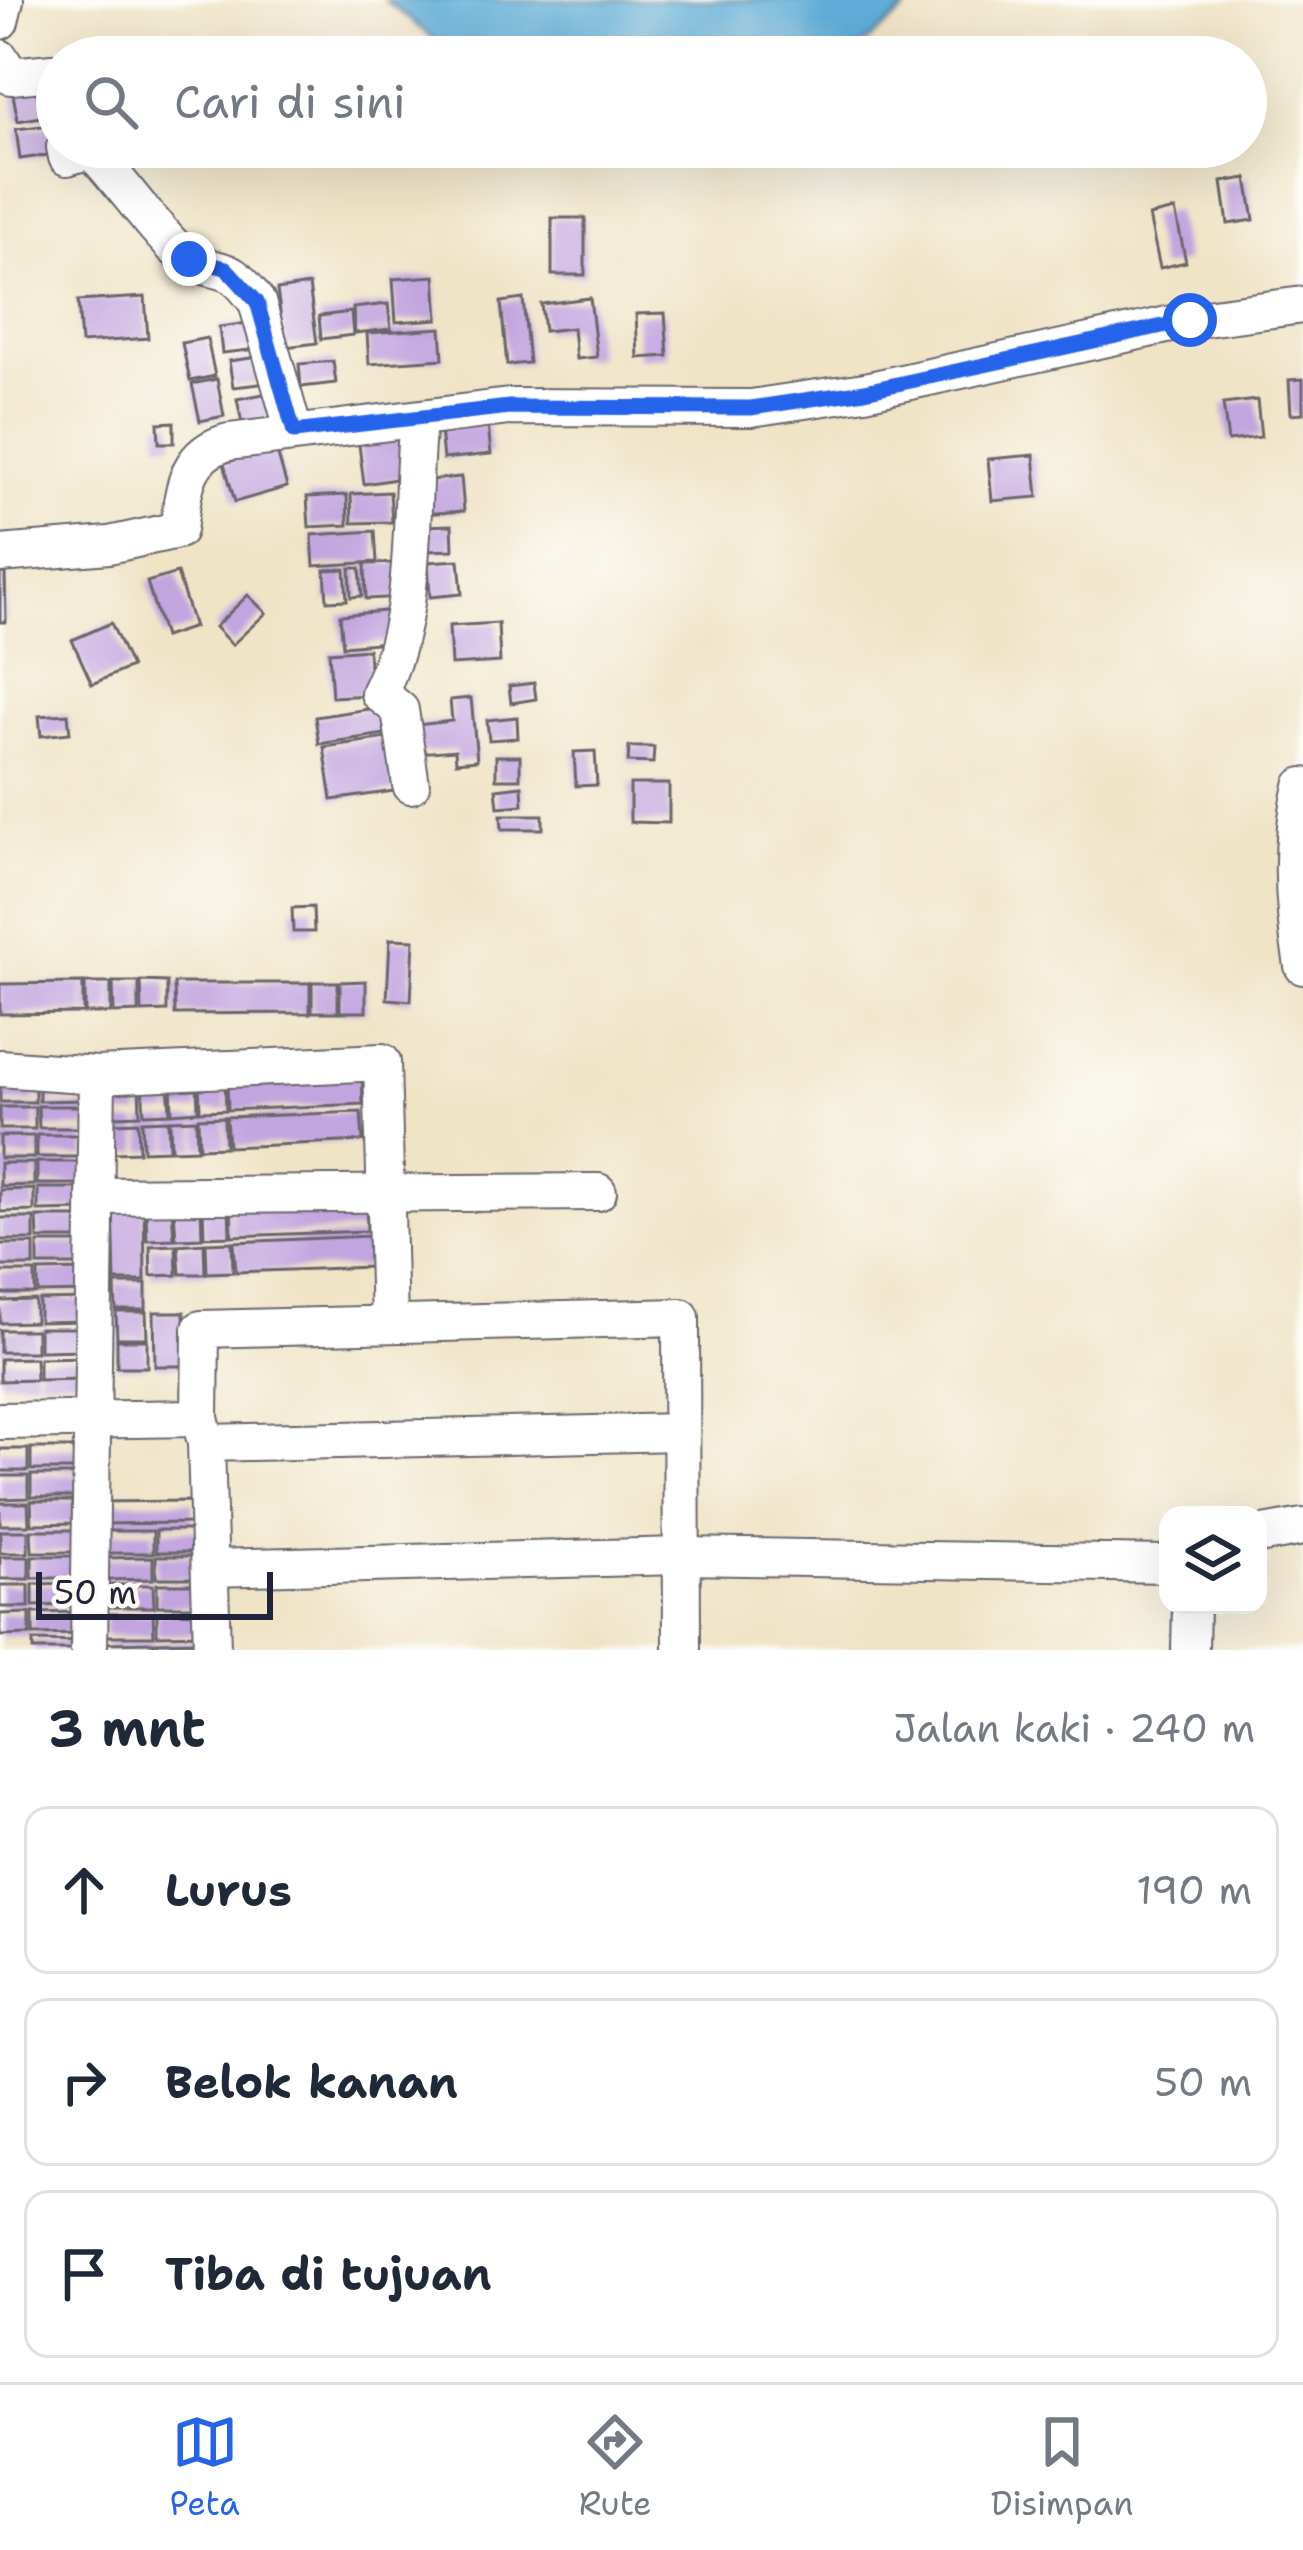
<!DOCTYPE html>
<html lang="id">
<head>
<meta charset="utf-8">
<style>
	:root { --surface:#fff; --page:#f2f2f3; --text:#1f2937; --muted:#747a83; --line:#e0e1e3; --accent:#2563eb }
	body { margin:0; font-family:"Shantell Sans",sans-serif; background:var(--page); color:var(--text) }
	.controls { position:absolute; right:36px; bottom:36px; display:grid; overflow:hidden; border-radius:24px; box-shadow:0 12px 48px #0002 }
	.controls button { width:108px; height:108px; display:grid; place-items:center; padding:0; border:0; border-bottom:3px solid var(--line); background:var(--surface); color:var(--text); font:60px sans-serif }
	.scale { position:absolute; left:36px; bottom:30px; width:237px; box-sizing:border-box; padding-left:12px; border:6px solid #22223b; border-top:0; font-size:33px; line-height:42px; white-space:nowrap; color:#22223b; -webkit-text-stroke:9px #fdfcf7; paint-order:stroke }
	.stop { position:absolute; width:36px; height:36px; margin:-27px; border:9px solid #2563eb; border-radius:50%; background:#fff }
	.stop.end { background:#2563eb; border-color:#fff; box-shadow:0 3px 12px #0008 }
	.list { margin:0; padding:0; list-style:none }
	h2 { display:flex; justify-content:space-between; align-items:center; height:156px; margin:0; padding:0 48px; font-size:51px }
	h2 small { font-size:39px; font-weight:400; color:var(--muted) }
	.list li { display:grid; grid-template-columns:78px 1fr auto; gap:36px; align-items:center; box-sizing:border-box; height:168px; margin:0 24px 24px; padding:0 24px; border:3px solid var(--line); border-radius:24px }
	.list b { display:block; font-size:45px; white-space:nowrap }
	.list em { font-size:39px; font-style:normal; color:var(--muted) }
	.icon { flex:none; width:66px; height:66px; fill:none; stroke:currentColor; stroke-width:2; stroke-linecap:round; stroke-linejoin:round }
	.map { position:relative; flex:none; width:1303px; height:1650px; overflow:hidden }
	.search { position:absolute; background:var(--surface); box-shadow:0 12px 48px #0002; left:36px; right:36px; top:36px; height:132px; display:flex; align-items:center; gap:30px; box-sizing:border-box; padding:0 42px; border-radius:66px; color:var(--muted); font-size:45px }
	.sheet { height:732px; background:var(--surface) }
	nav { display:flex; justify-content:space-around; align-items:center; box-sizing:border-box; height:168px; border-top:3px solid var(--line); background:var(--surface); font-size:33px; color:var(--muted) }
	nav a { display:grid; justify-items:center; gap:6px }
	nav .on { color:var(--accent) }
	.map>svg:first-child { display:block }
</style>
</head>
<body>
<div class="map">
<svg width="1303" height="1650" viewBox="0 0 1303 1650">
	<rect width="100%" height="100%" fill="#fdfcf7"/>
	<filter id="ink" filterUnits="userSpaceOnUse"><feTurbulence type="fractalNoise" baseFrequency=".00833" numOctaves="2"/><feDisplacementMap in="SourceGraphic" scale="24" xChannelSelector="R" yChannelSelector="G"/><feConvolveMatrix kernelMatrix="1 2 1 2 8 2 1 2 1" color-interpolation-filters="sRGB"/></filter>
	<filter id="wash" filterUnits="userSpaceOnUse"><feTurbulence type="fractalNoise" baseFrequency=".004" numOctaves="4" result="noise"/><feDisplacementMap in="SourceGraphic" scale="48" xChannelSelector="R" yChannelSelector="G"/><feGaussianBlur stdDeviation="2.7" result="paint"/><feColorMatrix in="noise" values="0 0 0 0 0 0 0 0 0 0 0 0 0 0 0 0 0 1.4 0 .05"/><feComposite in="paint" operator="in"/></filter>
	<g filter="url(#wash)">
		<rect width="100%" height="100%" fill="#f0e4c7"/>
		<!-- water -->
		<polygon fill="#5eadd8" stroke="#40688a" stroke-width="3" points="385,0 903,0 905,11 849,57 456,57"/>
		<g id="blocks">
			<!-- building -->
			<g fill="#c2a4df">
				<polygon points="47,83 52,115 18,121 12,89"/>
				<polygon points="51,125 55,154 20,159 16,129"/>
				<polygon points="1247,178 1254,220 1228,224 1222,182"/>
				<polygon points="1175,210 1186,262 1160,268 1149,216"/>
				<rect x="552" y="218" width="33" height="57"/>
				<polygon points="435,276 438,319 396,322 393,279"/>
				<polygon points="309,285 317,343 285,347 277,290"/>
				<polygon points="145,297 148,338 81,343 78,301"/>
				<polygon points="590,298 597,357 576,359 573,328 544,331 541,304"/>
				<polygon points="523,299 529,363 507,365 501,302"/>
				<polygon points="388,304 391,329 355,333 353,308"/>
				<polygon points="351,312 353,335 321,339 319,316"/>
				<polygon points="665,313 668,356 638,358 636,314"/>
				<polygon points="256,322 259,349 222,353 219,327"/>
				<polygon points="441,328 443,359 369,364 367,333"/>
				<polygon points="207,338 215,376 190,381 182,343"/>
				<polygon points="266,356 269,383 233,387 229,361"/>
				<polygon points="333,361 336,383 301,387 299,364"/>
				<polygon points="217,379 224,416 200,421 192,384"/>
				<polygon points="1303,379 1303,413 1291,414 1289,380"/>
				<polygon points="274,392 279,420 243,428 237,399"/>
				<polygon points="1257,400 1261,437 1228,441 1223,404"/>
				<polygon points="174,422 174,443 159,443 158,423"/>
				<polygon points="488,425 491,454 443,459 440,429"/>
				<polygon points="402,431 409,477 364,484 358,437"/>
				<polygon points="276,448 287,487 235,502 224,463"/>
				<polygon points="1034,455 1038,497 992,501 988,459"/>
				<polygon points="461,477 464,511 421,514 419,481"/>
				<polygon points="390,492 392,522 352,523 351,494"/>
				<polygon points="347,495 348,525 309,527 307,497"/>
				<polygon points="452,525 453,550 424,551 423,526"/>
				<polygon points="375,531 377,562 314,566 312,535"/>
				<polygon points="459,560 462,594 430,597 428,562"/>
				<polygon points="403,563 404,597 366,599 365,564"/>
				<polygon points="350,568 360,568 362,596 351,597"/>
				<polygon points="345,569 347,600 327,601 325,570"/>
				<polygon points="0,573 5,573 6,622 0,622"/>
				<polygon points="177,573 194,627 164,637 147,582"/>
				<polygon points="248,595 266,613 232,645 215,627"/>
				<polygon points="396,610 398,641 343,646 340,615"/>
				<polygon points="111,623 131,667 92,684 72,640"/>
				<polygon points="498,623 500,662 451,665 449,626"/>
				<polygon points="368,649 371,695 332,697 329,652"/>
				<polygon points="534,683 536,699 511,703 509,686"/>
				<polygon points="471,698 477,760 456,762 455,750 419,753 417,725 452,721 450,700"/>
				<polygon points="382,707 385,734 319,744 315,717"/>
				<polygon points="68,714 70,733 41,736 39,716"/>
				<polygon points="517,717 518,738 489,740 487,720"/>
				<polygon points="386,738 394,791 332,800 324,747"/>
				<polygon points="629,747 654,747 653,763 628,762"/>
				<polygon points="595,751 597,785 576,786 574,752"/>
				<rect x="496" y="756" width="24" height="23"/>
				<polygon points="630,784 669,784 669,823 630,822"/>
				<polygon points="522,786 523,805 498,807 496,789"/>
				<polygon points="501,815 543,815 543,829 502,829"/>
				<polygon points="313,907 314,932 293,932 292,908"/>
				<polygon points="390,939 414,940 411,1001 387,999"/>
				<polygon points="141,981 167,982 167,1011 142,1012"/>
				<polygon points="366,981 366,1012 340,1012 340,982"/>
				<polygon points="113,982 139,982 139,1012 114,1013"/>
				<rect x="312" y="982" width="26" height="30"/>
				<polygon points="83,983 83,1013 0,1014 0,984"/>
				<rect x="85" y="983" width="26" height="30"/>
				<polygon points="174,983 310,983 310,1013 175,1014"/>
				<polygon points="362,1074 363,1104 228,1110 227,1079"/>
				<polygon points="87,1078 87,1100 39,1101 39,1079"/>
				<rect x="0" y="1080" width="35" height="22"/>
				<polygon points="225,1080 226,1110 200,1111 199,1081"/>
				<polygon points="171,1082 197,1082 198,1111 172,1113"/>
				<polygon points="168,1083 170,1113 144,1114 142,1084"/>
				<polygon points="139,1085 140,1115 114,1116 113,1086"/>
				<polygon points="38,1106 87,1106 87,1128 39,1128"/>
				<rect x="0" y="1107" width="35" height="22"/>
				<polygon points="361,1112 363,1141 228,1147 226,1117"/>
				<polygon points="224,1117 225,1147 199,1148 198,1118"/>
				<polygon points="196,1119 197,1149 171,1150 170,1120"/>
				<polygon points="168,1120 169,1150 143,1151 142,1121"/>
				<polygon points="138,1122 139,1152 114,1153 112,1123"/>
				<polygon points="37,1135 85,1135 86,1157 37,1157"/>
				<rect x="0" y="1136" width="34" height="22"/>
				<rect x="37" y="1162" width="48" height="22"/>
				<polygon points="0,1163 34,1163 34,1185 0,1186"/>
				<polygon points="38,1188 86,1188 86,1210 38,1211"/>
				<polygon points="34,1189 34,1211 0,1212 0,1190"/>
				<polygon points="144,1200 145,1281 115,1281 113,1201"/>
				<polygon points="366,1200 367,1231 232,1236 231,1206"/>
				<polygon points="229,1206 230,1236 204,1237 203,1207"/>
				<polygon points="201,1207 202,1238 176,1239 174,1208"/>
				<polygon points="172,1209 174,1239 147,1240 146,1210"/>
				<polygon points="37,1217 86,1217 86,1239 38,1239"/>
				<rect x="0" y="1218" width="34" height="22"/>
				<polygon points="369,1236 371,1267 236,1272 234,1242"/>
				<polygon points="232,1242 233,1272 207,1273 206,1243"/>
				<rect x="38" y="1243" width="48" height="22"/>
				<polygon points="204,1243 205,1274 180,1274 178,1245"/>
				<rect x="0" y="1244" width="34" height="22"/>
				<polygon points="176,1245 177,1275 151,1276 150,1246"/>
				<polygon points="86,1270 86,1292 38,1293 38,1271"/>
				<rect x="0" y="1272" width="35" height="22"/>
				<polygon points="115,1284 146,1284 146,1310 116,1310"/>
				<polygon points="87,1299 87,1321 39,1322 39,1300"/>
				<polygon points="35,1300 35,1322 0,1323 0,1301"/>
				<polygon points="116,1312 146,1312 147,1338 117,1338"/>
				<polygon points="154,1312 184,1312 185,1366 155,1366"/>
				<polygon points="39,1328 87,1328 87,1350 39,1351"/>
				<rect x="0" y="1330" width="36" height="22"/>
				<rect x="117" y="1340" width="30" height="27"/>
				<polygon points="87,1357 87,1379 39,1380 39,1358"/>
				<polygon points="35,1358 36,1380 0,1381 0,1359"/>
				<rect x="31" y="1448" width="48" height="22"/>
				<rect x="0" y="1449" width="28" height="22"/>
				<rect x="31" y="1475" width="49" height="22"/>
				<polygon points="0,1476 28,1476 28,1498 0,1499"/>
				<polygon points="31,1501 80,1501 80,1523 32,1524"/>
				<polygon points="192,1501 193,1523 96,1524 96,1502"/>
				<polygon points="0,1503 28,1503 29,1525 0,1525"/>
				<polygon points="31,1530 80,1530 80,1552 32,1552"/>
				<rect x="156" y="1530" width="48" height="22"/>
				<rect x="0" y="1531" width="28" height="22"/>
				<rect x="104" y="1531" width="49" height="22"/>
				<rect x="32" y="1556" width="48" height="22"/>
				<rect x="156" y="1556" width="48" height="22"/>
				<rect x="0" y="1557" width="29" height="22"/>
				<polygon points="153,1557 153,1579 105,1580 104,1558"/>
				<polygon points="81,1583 81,1605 33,1606 33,1584"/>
				<rect x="157" y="1584" width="48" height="22"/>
				<rect x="0" y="1585" width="29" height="22"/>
				<polygon points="105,1585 153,1585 154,1607 105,1607"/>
				<polygon points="81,1612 81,1634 33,1635 33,1613"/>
				<polygon points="157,1612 205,1613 205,1634 157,1635"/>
				<polygon points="30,1613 30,1635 0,1636 0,1614"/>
				<polygon points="105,1614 153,1614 154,1636 105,1636"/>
				<polygon points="33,1641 81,1642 81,1650 33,1650"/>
				<polygon points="206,1641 206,1650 158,1650 157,1642"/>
				<polygon points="154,1642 154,1650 106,1650 106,1643"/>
			</g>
		</g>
	</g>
	<g filter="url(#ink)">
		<use href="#blocks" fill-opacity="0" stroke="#6a666c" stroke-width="3"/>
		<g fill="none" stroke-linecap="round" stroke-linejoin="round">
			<!-- minor casing -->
			<g stroke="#6a666c" stroke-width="40">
				<g id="minor">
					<polyline points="0,21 5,0"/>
					<polyline points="0,58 11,76 52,72 57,100"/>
					<path d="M65,147L67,157L91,150C117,176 164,243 187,258C221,278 225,258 257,302L294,432"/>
					<path d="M0,554L109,545L178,530C184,489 185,453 229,442L509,407L751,408L865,391L1190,320L1303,305"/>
					<path d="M411,785L400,710L379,693C421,609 408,513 418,420"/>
					<path d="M1303,786C1289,843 1293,909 1303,966"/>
					<polyline points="0,1068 97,1075 382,1062 389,1323"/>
					<polyline points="95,1196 598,1192"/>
					<polyline points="0,1421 200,1418"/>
					<polyline points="206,1443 681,1432"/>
					<polyline points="1258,1535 1303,1527"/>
					<polyline points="210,1568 681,1556 1168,1564"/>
					<polyline points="89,1650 97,1075"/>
					<polyline points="212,1650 206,1443 200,1418 201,1329 681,1317 682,1650"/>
					<polyline points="1190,1650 1191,1605"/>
				</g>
			</g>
			<!-- minor -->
			<use href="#minor" stroke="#fff" stroke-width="36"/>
		</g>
	</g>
	<g fill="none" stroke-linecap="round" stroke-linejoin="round" filter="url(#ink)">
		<!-- route -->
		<polyline stroke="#2563eb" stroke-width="15" points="189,259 226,268 257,302 294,432 509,407 751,408 865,391 1190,320"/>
	</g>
</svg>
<div class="controls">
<button><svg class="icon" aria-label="layers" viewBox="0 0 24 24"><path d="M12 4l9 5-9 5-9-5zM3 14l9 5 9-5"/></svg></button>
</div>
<div class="scale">50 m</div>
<div class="stop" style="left:1190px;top:320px"></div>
<div class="stop end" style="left:189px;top:259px"></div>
<div class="search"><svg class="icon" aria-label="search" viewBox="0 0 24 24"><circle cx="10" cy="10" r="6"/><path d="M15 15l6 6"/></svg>Cari di sini</div>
</div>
<section class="sheet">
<h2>3 mnt<small>Jalan kaki · 240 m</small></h2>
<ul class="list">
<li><svg class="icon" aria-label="ahead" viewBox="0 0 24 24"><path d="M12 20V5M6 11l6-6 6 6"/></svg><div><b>Lurus</b></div><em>190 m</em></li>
<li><svg class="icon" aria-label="right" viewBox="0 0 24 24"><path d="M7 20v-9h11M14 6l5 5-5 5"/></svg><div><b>Belok kanan</b></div><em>50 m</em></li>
<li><svg class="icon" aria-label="arrive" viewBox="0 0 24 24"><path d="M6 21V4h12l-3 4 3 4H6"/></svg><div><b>Tiba di tujuan</b></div></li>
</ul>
</section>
<nav>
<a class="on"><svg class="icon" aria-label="map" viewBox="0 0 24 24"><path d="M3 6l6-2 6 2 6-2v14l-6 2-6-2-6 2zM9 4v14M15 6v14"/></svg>Peta</a>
<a><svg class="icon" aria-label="directions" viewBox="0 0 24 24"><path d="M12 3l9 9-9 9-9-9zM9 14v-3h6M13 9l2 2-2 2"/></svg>Rute</a>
<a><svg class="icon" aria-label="saved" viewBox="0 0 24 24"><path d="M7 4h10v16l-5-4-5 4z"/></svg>Disimpan</a>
</nav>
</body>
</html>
